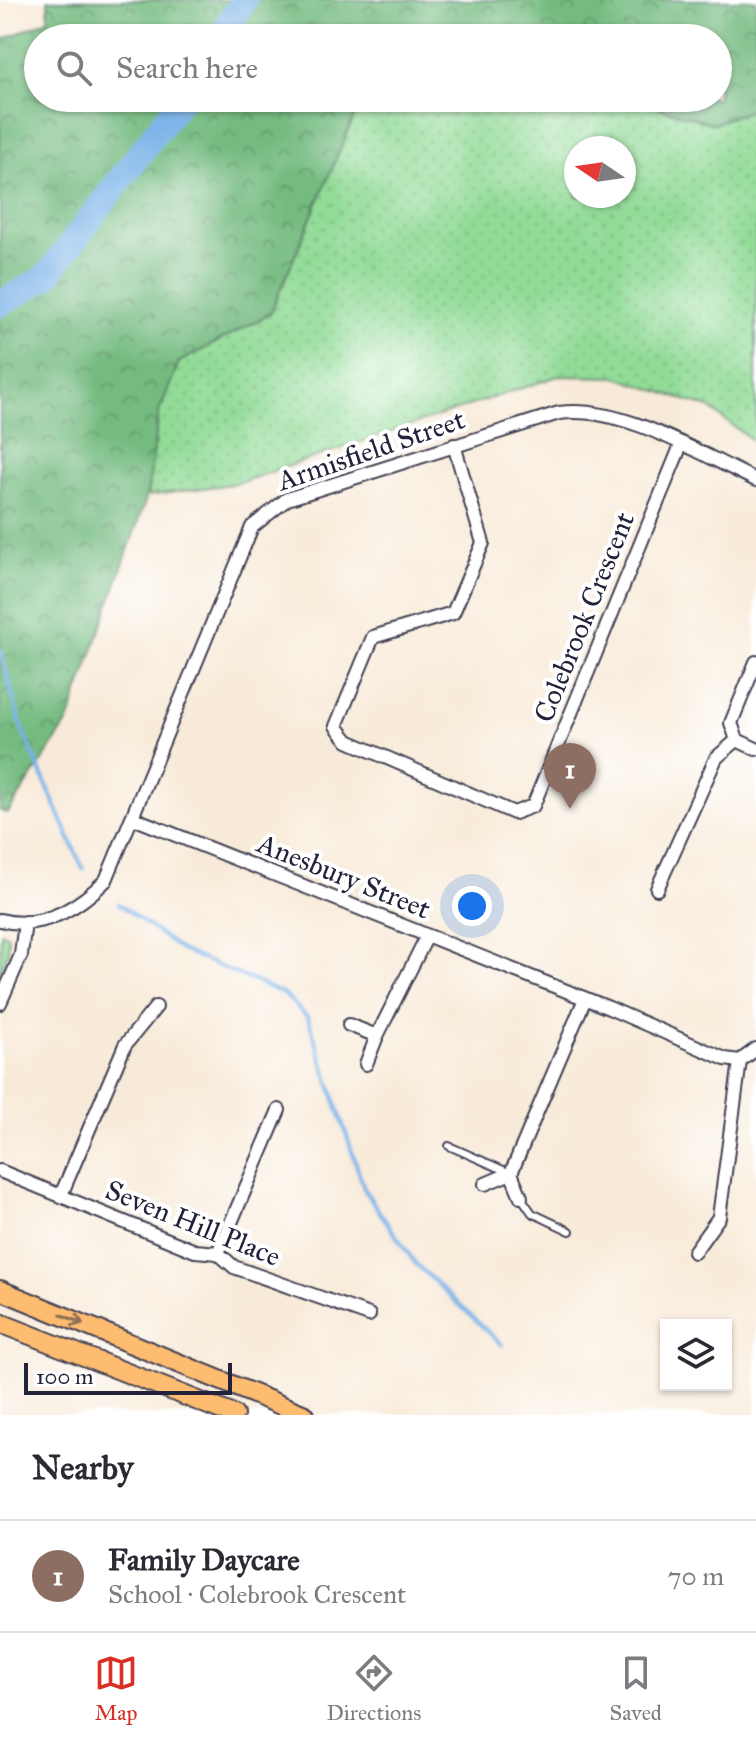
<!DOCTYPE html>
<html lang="en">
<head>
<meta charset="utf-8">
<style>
	:root { --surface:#fff; --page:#f7f7f7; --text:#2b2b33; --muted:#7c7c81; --line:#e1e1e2; --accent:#d93025 }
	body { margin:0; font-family:"IM FELL Great Primer",serif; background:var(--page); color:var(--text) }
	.controls { position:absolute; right:24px; bottom:24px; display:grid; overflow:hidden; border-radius:0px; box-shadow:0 2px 6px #0004 }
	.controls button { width:72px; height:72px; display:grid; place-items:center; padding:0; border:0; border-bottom:2px solid var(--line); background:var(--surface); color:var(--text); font:40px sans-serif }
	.compass { position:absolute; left:564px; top:136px; width:72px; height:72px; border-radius:50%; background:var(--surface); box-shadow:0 2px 6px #0004; rotate:283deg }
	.scale { position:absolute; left:24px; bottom:20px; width:208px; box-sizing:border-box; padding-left:8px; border:4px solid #22223b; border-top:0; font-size:22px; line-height:28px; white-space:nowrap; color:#22223b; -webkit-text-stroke:6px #fff; paint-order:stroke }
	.you { position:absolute; left:472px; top:906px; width:28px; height:28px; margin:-20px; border:6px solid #fff; border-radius:50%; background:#1a73e8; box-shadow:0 0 0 12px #1a73e833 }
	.badge { display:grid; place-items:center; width:52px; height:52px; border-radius:50%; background:var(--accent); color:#fff; font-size:26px; font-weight:700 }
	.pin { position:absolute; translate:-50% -66px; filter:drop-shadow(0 2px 4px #0008) }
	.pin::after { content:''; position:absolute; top:42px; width:28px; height:24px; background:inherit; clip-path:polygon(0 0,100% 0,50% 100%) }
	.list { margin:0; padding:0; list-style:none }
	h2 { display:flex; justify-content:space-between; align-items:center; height:104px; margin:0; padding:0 32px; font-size:34px }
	h2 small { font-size:26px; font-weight:400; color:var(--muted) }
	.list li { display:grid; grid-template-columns:52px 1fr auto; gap:24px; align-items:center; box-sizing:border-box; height:112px; padding:0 32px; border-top:2px solid var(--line) }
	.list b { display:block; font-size:30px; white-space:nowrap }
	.list p { margin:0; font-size:26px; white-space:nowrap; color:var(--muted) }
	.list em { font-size:26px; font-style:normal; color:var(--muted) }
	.icon { flex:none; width:44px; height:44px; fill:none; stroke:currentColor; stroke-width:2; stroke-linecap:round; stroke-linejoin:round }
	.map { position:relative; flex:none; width:756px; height:1415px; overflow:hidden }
	.search { position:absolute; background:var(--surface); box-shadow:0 2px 6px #0004; left:24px; right:24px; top:24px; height:88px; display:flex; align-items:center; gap:20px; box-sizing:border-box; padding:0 28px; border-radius:44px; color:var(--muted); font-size:30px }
	.sheet { height:216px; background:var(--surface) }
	nav { display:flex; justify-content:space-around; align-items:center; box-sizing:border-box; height:112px; border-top:2px solid var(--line); background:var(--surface); font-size:22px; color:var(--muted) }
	nav a { display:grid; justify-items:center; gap:4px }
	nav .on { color:var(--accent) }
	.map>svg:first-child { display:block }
</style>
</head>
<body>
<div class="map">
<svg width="756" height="1415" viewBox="0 0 756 1415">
	<defs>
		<pattern id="grass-dots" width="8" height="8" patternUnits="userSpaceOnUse" patternTransform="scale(2)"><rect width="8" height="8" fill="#92db97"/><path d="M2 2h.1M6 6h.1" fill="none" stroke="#7ebc83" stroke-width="1.8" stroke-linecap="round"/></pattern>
		<pattern id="forest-crowns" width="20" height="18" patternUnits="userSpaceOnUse" patternTransform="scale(2)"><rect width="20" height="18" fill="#75bb80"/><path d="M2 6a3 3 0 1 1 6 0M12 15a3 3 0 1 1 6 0" fill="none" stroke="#60986a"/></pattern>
		<pattern id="park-tufts" width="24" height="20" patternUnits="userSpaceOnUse" patternTransform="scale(2)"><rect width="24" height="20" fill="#92db97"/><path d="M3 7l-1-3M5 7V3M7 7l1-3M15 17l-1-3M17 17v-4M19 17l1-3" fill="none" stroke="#7ebc83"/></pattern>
	</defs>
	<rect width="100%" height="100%" fill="#fff"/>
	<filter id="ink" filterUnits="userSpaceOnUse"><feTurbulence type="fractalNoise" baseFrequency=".0125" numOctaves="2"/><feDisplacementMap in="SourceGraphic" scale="16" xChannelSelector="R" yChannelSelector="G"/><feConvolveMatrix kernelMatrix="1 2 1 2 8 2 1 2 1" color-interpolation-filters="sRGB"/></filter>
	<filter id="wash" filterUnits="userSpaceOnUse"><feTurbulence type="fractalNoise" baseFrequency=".006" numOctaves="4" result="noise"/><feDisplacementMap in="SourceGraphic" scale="32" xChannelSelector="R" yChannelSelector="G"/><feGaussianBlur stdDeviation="1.8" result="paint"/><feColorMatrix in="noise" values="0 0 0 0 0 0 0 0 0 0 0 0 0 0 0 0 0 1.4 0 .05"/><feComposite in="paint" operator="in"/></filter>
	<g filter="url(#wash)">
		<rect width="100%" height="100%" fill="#f8ead8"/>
		<!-- grass -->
		<g fill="url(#grass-dots)" stroke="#5a7e69" stroke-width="2" fill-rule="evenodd">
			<polygon points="414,24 448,38 388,38 390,33"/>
			<path d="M362,98H626L713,124L756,108V443L709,408L616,377L558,376L238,483L147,496L159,412L179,362L270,314ZM576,148H624V196H576Z"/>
		</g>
		<!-- forest -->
		<polygon fill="url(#forest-crowns)" stroke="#4c6e5e" stroke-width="2" points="48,0 756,0 756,108 713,124 626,98 718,98 718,38 448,38 414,24 390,33 388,38 38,38 38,98 362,98 270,314 179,362 159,412 147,496 68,722 8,813 0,811 0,41 48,20"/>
		<!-- park -->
		<polygon fill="url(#park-tufts)" stroke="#5a7e69" stroke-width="2" points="1,932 8,936 8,953 0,974"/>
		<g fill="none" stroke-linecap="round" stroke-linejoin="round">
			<!-- stream -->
			<g stroke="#77b1e8" stroke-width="4">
				<polyline points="0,649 22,729 83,869"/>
				<polyline points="119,904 181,950 284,994 308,1018 365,1191 415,1263 502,1345"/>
			</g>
			<!-- river -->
			<g stroke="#77b1e8" stroke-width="26">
				<polyline points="220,38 244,0"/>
				<polyline points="0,304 46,277 182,98"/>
			</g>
		</g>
	</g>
	<g filter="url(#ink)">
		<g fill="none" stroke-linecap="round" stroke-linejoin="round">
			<!-- service casing -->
			<g stroke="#424053" stroke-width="10">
				<g id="service">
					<polyline points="449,1146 508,1172"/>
					<polyline points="521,1197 532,1213 570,1231"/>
				</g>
			</g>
			<!-- minor casing -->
			<g stroke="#424053" stroke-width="16">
				<g id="minor">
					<polyline points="454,445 483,543 453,613 373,637 336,726 348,741 514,813 533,806 681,445"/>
					<polyline points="756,662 731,723 737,740 756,749"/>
					<polyline points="133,818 609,1008 725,1059 740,1061 756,1049"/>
					<polyline points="657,889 716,758 737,740"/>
					<path d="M0,920C42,931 78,908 106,880L252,527L287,499L559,413C621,404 700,454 756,480"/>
					<polyline points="0,1003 21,955 25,922"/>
					<polyline points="349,1025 377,1036 427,936"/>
					<polyline points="366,1064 377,1036"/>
					<polyline points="0,1171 195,1251 218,1253 234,1267 369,1315"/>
					<polyline points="511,1173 521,1197"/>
					<polyline points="485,1184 511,1173 584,1001"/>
					<polyline points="61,1195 125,1045 156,1007"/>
					<polyline points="694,1252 719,1217 740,1061"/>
					<polyline points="218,1253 279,1110"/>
				</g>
			</g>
			<!-- primary casing -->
			<g stroke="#424053" stroke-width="22">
				<g id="primary">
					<polyline points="0,1290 305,1415"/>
					<polyline points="0,1323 234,1415"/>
				</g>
			</g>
			<!-- service -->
			<use href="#service" stroke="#fff" stroke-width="6"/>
			<!-- minor -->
			<use href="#minor" stroke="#fff" stroke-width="12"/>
			<!-- primary -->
			<use href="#primary" stroke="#fdbc6f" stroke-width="18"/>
		</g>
		<!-- one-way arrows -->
		<defs><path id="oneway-shaft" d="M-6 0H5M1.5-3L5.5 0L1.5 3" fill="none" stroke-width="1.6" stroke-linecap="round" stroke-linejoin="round" transform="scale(2)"/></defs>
		<use stroke="#906f55" href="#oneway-shaft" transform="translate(72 1319) rotate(22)"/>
	</g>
	<g text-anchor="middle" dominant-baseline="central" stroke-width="8" stroke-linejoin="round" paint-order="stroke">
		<!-- street labels -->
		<g font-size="28" fill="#22223b" stroke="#fff">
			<text transform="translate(371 450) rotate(-19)">Armisfield Street</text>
			<text transform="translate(584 617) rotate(-68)">Colebrook Crescent</text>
			<text transform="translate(344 876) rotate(22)">Anesbury Street</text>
			<text transform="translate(193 1223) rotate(22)">Seven Hill Place</text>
		</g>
	</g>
</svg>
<div class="controls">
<button><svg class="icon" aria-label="layers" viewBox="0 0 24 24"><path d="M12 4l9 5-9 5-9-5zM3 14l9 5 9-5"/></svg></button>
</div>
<svg class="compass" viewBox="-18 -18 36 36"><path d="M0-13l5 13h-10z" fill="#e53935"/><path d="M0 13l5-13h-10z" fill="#7c7c81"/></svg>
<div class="scale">100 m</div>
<div class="you"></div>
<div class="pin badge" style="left:570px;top:809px;background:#8d6e63">1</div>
<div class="search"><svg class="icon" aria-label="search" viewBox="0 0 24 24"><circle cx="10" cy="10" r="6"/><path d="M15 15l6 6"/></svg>Search here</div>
</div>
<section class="sheet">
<h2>Nearby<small></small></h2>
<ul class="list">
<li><span class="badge" style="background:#8d6e63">1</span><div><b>Family Daycare</b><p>School · Colebrook Crescent</p></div><em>70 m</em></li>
</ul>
</section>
<nav>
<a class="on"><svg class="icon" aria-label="map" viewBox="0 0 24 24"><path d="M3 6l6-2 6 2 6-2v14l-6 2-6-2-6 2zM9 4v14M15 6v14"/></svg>Map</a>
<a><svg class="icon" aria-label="directions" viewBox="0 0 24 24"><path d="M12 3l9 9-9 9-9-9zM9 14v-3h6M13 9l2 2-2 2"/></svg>Directions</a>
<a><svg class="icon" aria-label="saved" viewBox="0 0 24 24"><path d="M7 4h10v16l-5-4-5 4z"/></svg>Saved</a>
</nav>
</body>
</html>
